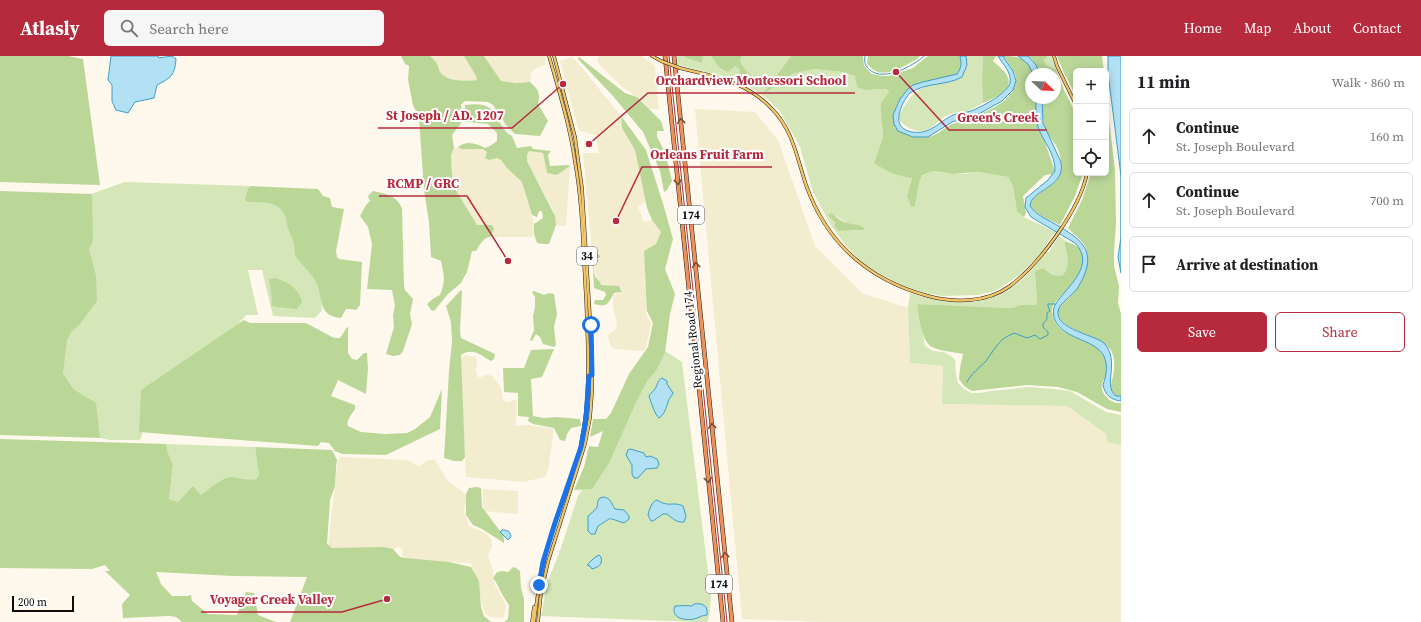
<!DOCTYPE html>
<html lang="en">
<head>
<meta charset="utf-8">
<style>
	:root { --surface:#fff; --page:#f6f6f6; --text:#202124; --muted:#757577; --line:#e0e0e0; --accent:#b72a3d }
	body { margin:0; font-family:"Source Serif 4",serif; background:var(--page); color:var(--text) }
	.controls { position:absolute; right:12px; top:12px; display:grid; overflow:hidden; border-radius:6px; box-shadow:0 2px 10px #0003 }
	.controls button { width:36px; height:36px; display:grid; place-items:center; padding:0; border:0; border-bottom:1px solid var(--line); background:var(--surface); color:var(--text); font:20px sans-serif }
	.compass { position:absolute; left:1025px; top:12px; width:36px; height:36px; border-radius:50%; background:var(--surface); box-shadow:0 2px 10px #0003; rotate:113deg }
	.scale { position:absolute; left:12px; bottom:10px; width:62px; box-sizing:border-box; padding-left:4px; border:2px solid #0c0c0c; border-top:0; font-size:11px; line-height:14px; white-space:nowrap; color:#0c0c0c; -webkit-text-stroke:3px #fff; paint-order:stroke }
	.stop { position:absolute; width:12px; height:12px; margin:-9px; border:3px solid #1a73e8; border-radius:50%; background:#fff }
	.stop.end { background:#1a73e8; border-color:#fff; box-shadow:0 1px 4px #0008 }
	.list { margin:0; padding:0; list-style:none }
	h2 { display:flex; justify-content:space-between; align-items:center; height:52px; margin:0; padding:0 16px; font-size:17px }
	h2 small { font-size:13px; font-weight:400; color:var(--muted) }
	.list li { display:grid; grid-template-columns:26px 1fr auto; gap:12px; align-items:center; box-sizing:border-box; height:56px; margin:0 8px 8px; padding:0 8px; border:1px solid var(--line); border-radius:6px }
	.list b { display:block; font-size:15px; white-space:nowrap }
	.list p { margin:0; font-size:13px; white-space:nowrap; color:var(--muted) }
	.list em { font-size:13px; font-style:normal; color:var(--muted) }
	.actions { display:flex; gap:8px; padding:12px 16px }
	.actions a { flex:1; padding:9px 0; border:1px solid var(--accent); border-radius:6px; text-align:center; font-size:14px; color:var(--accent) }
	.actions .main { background:var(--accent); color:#fff }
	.icon { flex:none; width:22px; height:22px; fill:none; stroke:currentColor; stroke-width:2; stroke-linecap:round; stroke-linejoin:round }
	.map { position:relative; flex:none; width:1121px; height:566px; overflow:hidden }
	header { display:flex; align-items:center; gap:24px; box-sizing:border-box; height:56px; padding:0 20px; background:var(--accent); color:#fff }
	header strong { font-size:19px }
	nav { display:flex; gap:22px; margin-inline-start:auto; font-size:14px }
	.search { width:280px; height:36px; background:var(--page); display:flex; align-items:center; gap:10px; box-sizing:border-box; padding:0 14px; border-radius:6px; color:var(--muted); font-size:15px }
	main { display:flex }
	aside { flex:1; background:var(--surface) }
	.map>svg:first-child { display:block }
</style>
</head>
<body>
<header>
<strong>Atlasly</strong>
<div class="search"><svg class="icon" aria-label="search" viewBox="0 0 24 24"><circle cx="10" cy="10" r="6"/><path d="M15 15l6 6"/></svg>Search here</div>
<nav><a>Home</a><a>Map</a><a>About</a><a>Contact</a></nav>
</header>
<main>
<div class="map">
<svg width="1121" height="566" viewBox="0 0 1121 566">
	<rect width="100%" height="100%" fill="#fef9ec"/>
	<!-- farmland -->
	<g fill="#f3ecce">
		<polygon points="430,0 464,0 476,20 477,24 457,24 445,21 440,16 438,9"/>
		<polygon points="484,0 545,0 545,9 536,12 531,17 530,26 504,27 501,25 493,15"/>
		<polygon points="599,0 642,0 655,11 659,53 650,53 637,41 621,30 600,9 597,3"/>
		<polygon points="572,1 578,7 621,60 622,72 635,94 646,145 638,151 644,166 652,164 661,176 656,188 644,195 647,255 646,258 651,268 646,292 643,295 615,293 612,292 608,281 609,278 616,273 617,267 613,251 613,239 622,236 619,230 601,229 596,220 593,210 593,203 600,203 600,200 599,198 595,198 592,194 583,97 599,97 596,79 579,75 560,5"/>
		<polygon points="695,53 755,56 778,84 815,190 862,237 908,252 910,307 943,310 942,348 1067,350 1106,378 1107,386 1121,389 1121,566 824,566 742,563"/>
		<polygon points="458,91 461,93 483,93 487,96 486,102 489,104 497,102 501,104 507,112 522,126 534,168 533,181 491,181 494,173 477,170 455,133 452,120 451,99 454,92"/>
		<polygon points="529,95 543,97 547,117 557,119 570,110 566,170 556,169 553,154 527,105 527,99"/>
		<polygon points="465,299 475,301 477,304 476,316 478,321 481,321 488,318 492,320 501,331 503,345 508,346 514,344 517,345 516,370 528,369 554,373 548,415 545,421 523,426 466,421 460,305"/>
		<polygon points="340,401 407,404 419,410 428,404 435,404 447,424 462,435 467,441 464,454 469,470 486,477 491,484 492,491 488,499 493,514 494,527 506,549 505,558 503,562 491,561 485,558 471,508 469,507 410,504 405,502 402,499 402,493 399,491 393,493 331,493 328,490 338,404"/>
		<polygon points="483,433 518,435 518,458 484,455 483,452"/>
	</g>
	<!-- green -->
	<g fill="#d5e7b8" fill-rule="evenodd">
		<path d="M677,0H684L686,2L702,7L703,0H711L721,12L735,10L749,21L752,26L753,21L743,13L740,5L742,0H791L764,37L779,28L792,18L814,13L842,16L855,20L865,34L885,33L889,36L882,71L883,81L874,107C887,116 898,120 912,121L907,139L915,150L919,127L922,119L933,115L943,117L965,118L978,116L1008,121L1013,129L1017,156L1024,161L1055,176L1040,198L1018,220L995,235L979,239L942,240L925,237L899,228L865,209L846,190L830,168L813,136L800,91L780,55L763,39V40C733,17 710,19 677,8ZM835,159C842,164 849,169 857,169L864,174L849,175L834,170Z"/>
		<path d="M966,0H983L982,25L983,47C977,50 970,55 964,56C958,57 954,56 948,59C940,62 934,72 925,75C915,77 903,70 898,62C905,49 911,36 926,30C938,26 951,28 962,21L967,9Z"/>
		<path d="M1048,0H1052L1056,13C1050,11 1046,11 1044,4Z"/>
		<polygon points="125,126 251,130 248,140 271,145 283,150 320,230 322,254 315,262 273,260 262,214 248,214 258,259 246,259 214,295 146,348 142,379 140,384 110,384 95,381 62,333 63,285 86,214 91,138"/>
		<path d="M1059,180L1066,185L1064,187C1068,197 1070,211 1063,219C1053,221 1050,218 1044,212L1035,216L1037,248L1035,249H1021L1011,252L917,248L925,290L933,295L944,296L951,300L955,304L956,319L958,327L964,333L971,337H980L991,335L1029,331L1054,333L1070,335L1106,356L1121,359V389L1107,386L1106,378L1067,350L942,348L943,310L910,307L908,252L910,237C944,248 983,253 1014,230C1027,221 1036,208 1046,196H1049Z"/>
		<polygon points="662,293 682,306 711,540 709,562 707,566 696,566 541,560 547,527 559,498 578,440 605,400"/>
		<polygon points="166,388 255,391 259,419 256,423 245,425 231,421 201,439 193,431 178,446 169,443 173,409 168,397"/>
	</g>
	<!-- forest -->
	<g fill="#bad798">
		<polygon points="0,0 68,0 83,3 100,129 0,126"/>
		<path d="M401,0H430C433,3 437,6 438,10C439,12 439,15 440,16C446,26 468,25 477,24L476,20L464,0H484L501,25L516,27L530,26C538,33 541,37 538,48L548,65L540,80L515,78L506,69L493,49L488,46L465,45L461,49L462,66L452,79L454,92L451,99L452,120L455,133L477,169H492L494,173L491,181C483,181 480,189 476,195H472L467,216L461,227L448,238L434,255L431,254L427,248L434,242L440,239C446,223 444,221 441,205L431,201L429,166L424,134L419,62L413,49L408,23L409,10L405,8Z"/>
		<polygon points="684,0 703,0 702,7 686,2"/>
		<path d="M711,0H742L740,5C744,15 752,19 758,27L757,29L752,26L749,21H741L739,13L735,10L728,16L720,12Z"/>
		<path d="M791,0H863L864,10L872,18L882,20H889L913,12L928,0H960C962,7 961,13 957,18L952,21L923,26L913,29L908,33L897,48L895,72C902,73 922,81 928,81C936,80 943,73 950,69C970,61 1017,50 1016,22C1015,15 1007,6 1004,0C1019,0 1028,2 1033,18H1031V42H1036V64L1038,71L1042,78L1055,115L1054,118L1045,119L1023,140L1026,157L1024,161L1017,156L1013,130L1008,121L978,116L953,118L933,115L922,119L919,127L915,150L911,151L907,139L912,122C897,120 887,116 874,107L883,81L881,57V47L889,36L886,33L865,34L857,31L855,20L842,16L814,13L792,18L779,28L763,38Z"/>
		<path d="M868,0H920L917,3C902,11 880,27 867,7Z"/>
		<path d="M983,0H996L993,5C998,10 1006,15 1008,22C1013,34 993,43 983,47L982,25Z"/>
		<path d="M1028,0H1048L1044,4C1046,11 1050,11 1056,13L1064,34L1076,58V117H1083L1075,140L1060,169C1049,163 1038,161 1030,150C1031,137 1055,132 1059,120C1063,109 1061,95 1053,85C1051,82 1048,79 1046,75C1042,65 1043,53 1042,42H1055V18H1040L1032,3Z"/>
		<polygon points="1057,0 1102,0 1104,15 1076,15 1076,40 1064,17"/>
		<polygon points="579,1 625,37 637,41 661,65 664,75 657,75 657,81 665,96 672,125 667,134 664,136 660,115 643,76 613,40 578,3"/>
		<path d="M1106,39L1115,114L1116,167L1114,195V210L1119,230L1118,247L1121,258V340L1119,341C1108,337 1111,329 1113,320C1115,313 1115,299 1110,293C1097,278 1062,275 1058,258C1058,250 1065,246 1070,241C1081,229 1093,207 1085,190C1082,184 1073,178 1068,172L1082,144L1091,117H1106Z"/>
		<path d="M465,49C474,48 484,47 491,53L506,76L512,80L517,92L531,90L533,93L551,95L548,99L550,110L568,109L570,110L557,119L547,117L543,97L529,95L527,99V105L555,160L556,169L549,188H543L537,187L534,178V168L543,162L542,155H539L537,161L532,159L522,126L507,112L501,104L497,102L489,104L485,102L487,96L483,93H461L458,91C466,84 476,87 485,92L490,90L497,85V77L488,68L467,66L465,65Z"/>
		<polygon points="621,60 646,94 664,151 673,183 665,213 675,238 670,258 665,297 657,313 648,324 638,342 609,407 592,433 574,434 584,411 589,390 598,391 603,375 590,381 593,363 606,363 611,357 629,318 648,291 653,267 647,255 644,195 656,188 661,176 652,164 647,152 635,94 622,72"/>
		<path d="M251,130L318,133L323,140L330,142L332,151L344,153L336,195L337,201L339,203L362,206L360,249L356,254L350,253H346L341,262C315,260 325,238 314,223C309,214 300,208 295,199C294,195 295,191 294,187C293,183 290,179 289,175C286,168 287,159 281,153C273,145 259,146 248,146L245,144L248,133Z"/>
		<polygon points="0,135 92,138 93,185 89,193 96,220 97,245 79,269 72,275 67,284 63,317 73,333 96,347 100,382 0,379"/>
		<path d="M373,135C386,138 396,139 402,152L404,230L405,234L413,243L410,258L412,268L403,295L400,299L393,300L386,298L394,271L393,259L395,250L392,234L367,233L372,188L368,171L360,160L366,149L370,145L368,140Z"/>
		<path d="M831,157C835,159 838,163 842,165C850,169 858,167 864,172V174L839,175L834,170L835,166L828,159Z"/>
		<path d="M1066,185L1080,192C1081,196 1083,200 1083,204C1083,216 1069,232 1061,240C1057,244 1052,249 1052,255C1052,256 1053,260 1053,261C1061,286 1093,279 1104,296C1106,301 1108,308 1108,314C1107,319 1103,323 1102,328C1100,339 1112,348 1121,347V356L1107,353L1077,336L1058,331L1027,329L972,335L964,330L959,323L960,312L963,298C955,296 939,295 932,291C921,285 919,260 917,248L1011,252L1021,249H1035L1037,248L1035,216L1037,214L1044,212C1050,218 1053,221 1063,219C1070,211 1068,197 1064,187Z"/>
		<path d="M592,194C595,198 598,197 600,200V202H593C593,208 593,215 595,220C597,224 600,224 601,229L619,230L622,236L614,237C608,247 608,252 594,248L595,244H603L606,239L605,236L594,232Z"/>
		<path d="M275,222C289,227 298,231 302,246L297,253L276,251L271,249L272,243L269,223Z"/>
		<path d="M461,234L462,236L460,275L461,282L495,298L494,303L491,305C481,299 472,291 461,299L465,401L462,405H454L444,402L449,315L452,286L451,266L446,250Z"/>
		<polygon points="534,235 544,239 549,237 554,238 557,258 554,271 556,289 554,291 543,288 540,281 536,278 532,285 530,284 534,274 533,260 535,251 535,241 532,236"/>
		<path d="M244,264L250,267H306L334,282H340L347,271L348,272V297L352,303L357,304L364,297H367L368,313L366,338L338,324L331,340L355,349V353C352,358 346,364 348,370L361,376L385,378L407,377L415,373L430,361L442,333L440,373L386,399L342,398L335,395L329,387L321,386L318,390L139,376L141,334Z"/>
		<polygon points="554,293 542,321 531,323 533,360 544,362 556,361 580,363 581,370 571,372 567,378 565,385 560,384 554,372 533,368 528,365 529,361 518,360 518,337 504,336 503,312 524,312 531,294"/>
		<path d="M0,383L166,388L168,397L173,409L169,443L178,446L193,430L201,439C208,434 223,421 231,421C241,422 244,425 256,423L259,419L255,391L332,394L337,404L336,412L335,430L330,444L327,488L332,492L384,491L393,493L400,501L405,502L449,506L471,511L479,525L481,551L484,560L491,566H290L307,521L233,520L156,516L161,528L172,540H188L191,539L192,545L208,558L237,559L246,536L254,537L258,559L276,566H182L176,561L169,560L123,562L122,548L130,539L105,515H110L105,509L92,513L0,512Z"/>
		<polygon points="477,431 481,432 482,451 503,479 504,483 504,487 482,473 473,469 466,459 466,438 469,432"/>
		<path d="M513,511L516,512L520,515L521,532L524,543V566H504L508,563L509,549C502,540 499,530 493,522L497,516L503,515L508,516Z"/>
	</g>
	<!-- water -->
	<g fill="#b3e1f4" stroke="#3d9dc8">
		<path d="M111,0H158L159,2L172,0L176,3C175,19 171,22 157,29L154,42L135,46L128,57L116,54L112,45V29L108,24Z"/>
		<path d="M960,0H966L967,9L962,21C946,30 926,26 910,37C907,40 905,44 903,47C898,59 894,72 912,76C931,79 938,66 953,59C958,57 965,57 971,55C981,51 1007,38 1010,27C1012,16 1003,9 998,0H1004V2L1013,15L1016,25L1013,34L1002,45L977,59L952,66L928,81H913L898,75L894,68L893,59L900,43L908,33L913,29L923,26L957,18C961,13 962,7 960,0Z"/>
		<polygon points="1018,0 1028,0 1036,9 1040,18 1033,18 1028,8"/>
		<polygon points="1108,0 1121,0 1121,217 1118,201 1121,181 1121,120 1108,17"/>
		<path d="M1036,42H1042L1043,67L1061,106C1066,132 1031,133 1030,150C1037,160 1045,162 1055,168C1085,185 1099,197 1077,233C1072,239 1065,244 1060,250C1048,272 1093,278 1104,287C1121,306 1102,329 1116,340H1121V345C1111,344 1105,339 1103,329C1121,277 1063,292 1054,261C1053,257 1053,253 1055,249C1066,231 1097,210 1075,187L1031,161L1025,151L1026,142L1048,124L1055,115C1056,99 1043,85 1038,71C1035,62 1036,51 1036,42Z"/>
		<path d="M662,322L667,325V328L673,337C672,340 669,342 668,346C666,352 665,358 659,362C655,359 651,346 649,340C651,336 653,336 655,333C658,328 657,325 662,322Z"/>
		<polygon points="630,393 644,397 646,401 650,400 657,403 659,408 657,412 646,413 638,422 634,422 632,418 632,409 626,399 628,394"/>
		<path d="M603,441C611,442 611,447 615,453L624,454L629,460V463L624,467C605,461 614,461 598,470L595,478H591L588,475V460C591,457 595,455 597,451C598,447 597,445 600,442Z"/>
		<path d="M657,444C669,452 673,445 683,450L686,460L684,466C677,467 672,462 667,458H663L653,465H651L648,459C649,454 652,445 657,444Z"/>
		<path d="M502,474C507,474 510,475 511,480L508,484L500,476Z"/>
		<path d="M599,499L601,501C603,509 598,511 592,513L590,510L587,509L594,502Z"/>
		<path d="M694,548C703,547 708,549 707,559C702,559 699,562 694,563C685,565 670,562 675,550C681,550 686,549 692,550Z"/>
	</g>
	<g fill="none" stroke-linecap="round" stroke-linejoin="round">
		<!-- stream -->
		<g stroke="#3d9dc8" stroke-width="1">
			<path d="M865,0C864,6 865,10 870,14C884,26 913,10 924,0"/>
			<path d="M967,326C972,317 979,312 986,305C992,297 996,289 1003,283C1006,281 1010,279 1014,277L1027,282L1035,279L1040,283L1048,279V276L1043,271V268L1047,263V257L1050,255L1048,250V248H1055"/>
		</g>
		<!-- primary casing -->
		<g stroke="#1d1d1d" stroke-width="3.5">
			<g id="primary">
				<polyline points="652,0 661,5"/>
				<polyline points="1054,0 1057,10 1076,49"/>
				<path d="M680,12C715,21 746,25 772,53C793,74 797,102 806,129C827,188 869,224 928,240C954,247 987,247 1010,230C1039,208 1080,154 1087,117"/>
				<polyline points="532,566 534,551"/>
				<path d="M534,566C538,532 544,499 555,466C564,440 576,415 581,388C591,339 588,291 586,241C583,196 583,150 575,106C570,70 559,35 549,0"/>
				<polyline points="538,566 541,537 548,506 585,388 590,362 592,336 592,295 582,132 575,81 554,0"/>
			</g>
		</g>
		<!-- motorway casing -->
		<g stroke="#1d1d1d" stroke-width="4.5">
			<g id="motorway">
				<polyline points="665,0 723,566"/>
				<polyline points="674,0 732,566"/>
			</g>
		</g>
		<!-- primary -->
		<use href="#primary" stroke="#f3c567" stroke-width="2.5"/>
		<!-- motorway -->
		<use href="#motorway" stroke="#ef905a" stroke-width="3.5"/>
		<!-- tram -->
		<polyline stroke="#b72a3d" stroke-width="1" points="669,0 727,566"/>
		<!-- primary-bridge casing -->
		<g stroke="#1d1d1d" stroke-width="3.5" stroke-linecap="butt">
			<polyline id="primary-bridge" points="661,5 680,12"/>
		</g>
		<!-- primary-bridge -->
		<use href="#primary-bridge" stroke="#f3c567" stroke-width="2.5"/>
	</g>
	<!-- one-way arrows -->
	<defs><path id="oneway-chevron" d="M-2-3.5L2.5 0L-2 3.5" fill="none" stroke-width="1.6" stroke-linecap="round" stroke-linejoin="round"/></defs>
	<g stroke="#7e4e33">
		<use href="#oneway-chevron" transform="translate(681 65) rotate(-96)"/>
		<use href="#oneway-chevron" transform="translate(678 126) rotate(84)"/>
		<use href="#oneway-chevron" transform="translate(696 209) rotate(-96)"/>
		<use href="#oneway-chevron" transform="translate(712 370) rotate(-96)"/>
		<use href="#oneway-chevron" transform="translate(708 424) rotate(84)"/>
		<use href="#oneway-chevron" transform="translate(725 499) rotate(-96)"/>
	</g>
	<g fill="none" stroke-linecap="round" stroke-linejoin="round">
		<!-- route -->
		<polyline stroke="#1a73e8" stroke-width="5" points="539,529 543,506 555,467 581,391 586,362 589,320 592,319 591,269"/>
	</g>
	<g text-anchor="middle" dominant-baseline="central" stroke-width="4" stroke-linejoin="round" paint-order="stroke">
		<!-- shield labels -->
		<g fill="#fff" stroke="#555" stroke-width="1">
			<rect x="678" y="150" width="26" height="18" rx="3"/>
			<rect x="577" y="191" width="20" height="18" rx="3"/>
			<rect x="706" y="519" width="26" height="18" rx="3"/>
		</g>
		<g font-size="11" font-weight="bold" fill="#0c0c0c">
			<text x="691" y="159">174</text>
			<text x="587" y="200">34</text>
			<text x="719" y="528">174</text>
		</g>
		<!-- street labels -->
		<g font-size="12" fill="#0c0c0c" stroke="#fff">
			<text transform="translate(693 284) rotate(-96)">Regional Road 174</text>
		</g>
	</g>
	<!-- callouts -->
	<path fill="none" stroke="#b72a3d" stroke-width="1.5" d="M589 88L648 37H855M563 28L512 72H378M896 16L949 74H1047M616 165L642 111H772M508 205L467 140H379M387 543L342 556H201"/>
	<g fill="#b72a3d" stroke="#fff" stroke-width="1.5">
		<circle cx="589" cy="88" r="4"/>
		<circle cx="563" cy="28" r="4"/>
		<circle cx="896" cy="16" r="4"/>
		<circle cx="616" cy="165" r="4"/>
		<circle cx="508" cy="205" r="4"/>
		<circle cx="387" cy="543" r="4"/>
	</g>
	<g font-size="13" text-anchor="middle" font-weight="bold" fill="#b72a3d" stroke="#fff" stroke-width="4" stroke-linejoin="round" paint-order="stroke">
		<text x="751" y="29">Orchardview Montessori School</text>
		<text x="445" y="64">St Joseph / AD. 1207</text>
		<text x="998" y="66">Green's Creek</text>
		<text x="707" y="103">Orleans Fruit Farm</text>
		<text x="423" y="132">RCMP / GRC</text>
		<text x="272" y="548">Voyager Creek Valley</text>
	</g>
</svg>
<div class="controls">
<button>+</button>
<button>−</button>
<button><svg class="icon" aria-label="locate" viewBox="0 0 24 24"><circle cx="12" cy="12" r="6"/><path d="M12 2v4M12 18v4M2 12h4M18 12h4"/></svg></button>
</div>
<svg class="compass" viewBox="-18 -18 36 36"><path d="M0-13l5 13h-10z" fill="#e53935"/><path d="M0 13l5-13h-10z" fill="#757577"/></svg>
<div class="scale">200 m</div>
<div class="stop" style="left:591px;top:269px"></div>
<div class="stop end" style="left:539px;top:529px"></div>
</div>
<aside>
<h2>11 min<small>Walk · 860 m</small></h2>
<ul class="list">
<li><svg class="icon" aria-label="ahead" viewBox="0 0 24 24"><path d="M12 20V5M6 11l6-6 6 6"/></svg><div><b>Continue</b><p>St. Joseph Boulevard</p></div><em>160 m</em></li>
<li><svg class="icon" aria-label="ahead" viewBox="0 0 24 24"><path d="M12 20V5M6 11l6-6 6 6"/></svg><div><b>Continue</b><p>St. Joseph Boulevard</p></div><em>700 m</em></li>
<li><svg class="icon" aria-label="arrive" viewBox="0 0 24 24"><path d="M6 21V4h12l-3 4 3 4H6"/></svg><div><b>Arrive at destination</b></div></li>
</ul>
<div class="actions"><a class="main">Save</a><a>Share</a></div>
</aside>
</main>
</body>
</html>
